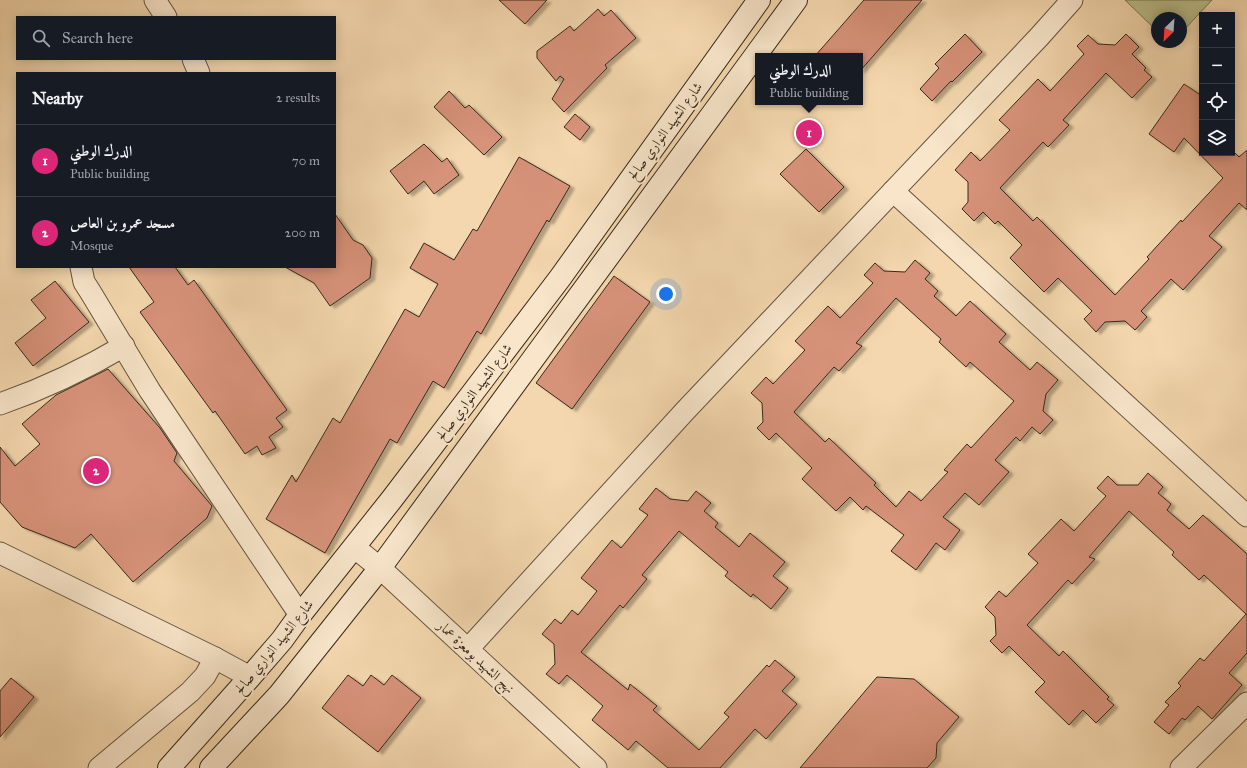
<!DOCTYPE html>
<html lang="en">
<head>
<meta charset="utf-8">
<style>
	:root { --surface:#171b24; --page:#242831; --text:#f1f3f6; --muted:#9ea1a6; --line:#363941; --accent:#db2777 }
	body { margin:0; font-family:"IM FELL Great Primer",Amiri,serif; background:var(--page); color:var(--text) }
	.controls { position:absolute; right:12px; top:12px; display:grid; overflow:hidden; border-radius:0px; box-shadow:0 2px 10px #0003 }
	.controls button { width:36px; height:36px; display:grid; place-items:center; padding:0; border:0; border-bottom:1px solid var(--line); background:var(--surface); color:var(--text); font:20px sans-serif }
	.compass { position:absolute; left:1151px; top:12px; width:36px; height:36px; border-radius:50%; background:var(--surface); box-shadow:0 2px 10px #0003; rotate:205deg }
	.you { position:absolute; left:666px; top:294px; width:14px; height:14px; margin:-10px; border:3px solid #fff; border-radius:50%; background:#1a73e8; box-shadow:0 0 0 6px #1a73e833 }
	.badge { display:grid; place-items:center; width:26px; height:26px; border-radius:50%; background:var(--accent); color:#fff; font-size:13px; font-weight:700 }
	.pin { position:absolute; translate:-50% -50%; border:2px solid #fff; box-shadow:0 1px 4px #0006 }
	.popup { position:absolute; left:755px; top:53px; width:108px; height:52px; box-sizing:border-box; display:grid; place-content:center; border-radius:0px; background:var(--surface); filter:drop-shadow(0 1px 3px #0005); font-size:13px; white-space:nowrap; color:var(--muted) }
	.popup b { font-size:15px; color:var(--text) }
	.popup::after { content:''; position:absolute; left:50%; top:100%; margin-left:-8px; border:8px solid transparent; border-top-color:var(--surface) }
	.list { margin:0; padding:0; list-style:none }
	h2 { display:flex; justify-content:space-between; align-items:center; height:52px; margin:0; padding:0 16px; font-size:17px }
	h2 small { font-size:13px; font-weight:400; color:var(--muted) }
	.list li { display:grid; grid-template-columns:26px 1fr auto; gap:12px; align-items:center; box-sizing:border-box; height:72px; padding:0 16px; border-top:1px solid var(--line) }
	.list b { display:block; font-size:15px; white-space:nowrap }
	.list p { margin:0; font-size:13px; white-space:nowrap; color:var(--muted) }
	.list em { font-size:13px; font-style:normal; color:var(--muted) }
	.icon { flex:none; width:22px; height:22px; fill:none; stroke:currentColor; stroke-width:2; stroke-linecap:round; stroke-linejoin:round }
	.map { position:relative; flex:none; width:1247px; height:768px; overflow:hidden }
	.search { position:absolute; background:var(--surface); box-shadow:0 2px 10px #0003; left:16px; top:16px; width:320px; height:44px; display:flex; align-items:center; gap:10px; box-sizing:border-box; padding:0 14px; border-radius:0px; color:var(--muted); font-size:15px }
	.panel { position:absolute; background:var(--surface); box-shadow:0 2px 10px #0003; left:16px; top:72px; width:320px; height:196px; border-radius:0px }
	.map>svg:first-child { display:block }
</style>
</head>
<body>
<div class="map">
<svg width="1247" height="768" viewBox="0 0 1247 768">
	<defs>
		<filter id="shadow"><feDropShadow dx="4.5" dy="2.5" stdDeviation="1" flood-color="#0004"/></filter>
	</defs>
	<rect width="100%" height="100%" fill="#f4d7ae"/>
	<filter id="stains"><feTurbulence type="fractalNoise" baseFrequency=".005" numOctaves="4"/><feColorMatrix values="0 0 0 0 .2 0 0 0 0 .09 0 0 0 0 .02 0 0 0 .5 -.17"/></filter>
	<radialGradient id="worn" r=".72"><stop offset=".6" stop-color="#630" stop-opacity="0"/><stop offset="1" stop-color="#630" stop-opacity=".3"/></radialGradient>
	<!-- green -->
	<polygon fill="#babe8b" stroke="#787452" points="1125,0 1212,0 1181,33 1181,18 1157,18 1157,31"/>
	<!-- building -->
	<g fill="#d7927a" stroke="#36291a" fill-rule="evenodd" filter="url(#shadow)">
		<polygon points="499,0 547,0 525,24"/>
		<polygon points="864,0 922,0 860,71 860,56 815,56"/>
		<polygon points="598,9 604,16 611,10 636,38 605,65 607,68 564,112 552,99 564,79 560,76 556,81 537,58 537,51 570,26 574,31"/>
		<polygon points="965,34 982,52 952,82 951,81 932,101 920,89 939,68 935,64"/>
		<polygon points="1126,34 1139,47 1132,54 1146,68 1144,70 1152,77 1132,98 1106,73 1063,120 1069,125 1048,147 1043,142 1000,188 1033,221 1037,217 1115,295 1149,259 1147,257 1181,220 1182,222 1223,178 1184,138 1174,152 1149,134 1184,84 1202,96 1202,153 1235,153 1239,157 1247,150 1247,210 1239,203 1209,236 1222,247 1183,290 1171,279 1141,311 1147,317 1135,330 1125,321 1105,322 1096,332 1084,319 1092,311 1058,278 1044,292 1010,258 1022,245 998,221 995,224 983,212 974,221 962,209 968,202 968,182 955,170 971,152 980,161 1010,130 999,120 1038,79 1050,91 1084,54 1077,46 1088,35 1098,44 1115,45"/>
		<polygon points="449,91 465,108 469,105 502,137 484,155 434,107"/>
		<polygon points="575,114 590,127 580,140 564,127"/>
		<polygon points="424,144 442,162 447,158 459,175 434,194 424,181 408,194 390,171"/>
		<polygon points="806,149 844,187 819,212 780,174"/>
		<polygon points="519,157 570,186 549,222 547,220 481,334 477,331 444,388 433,381 397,443 390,439 325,553 266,519 292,475 296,482 333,418 340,423 405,309 419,317 438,284 410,268 424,243 454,260 473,229 477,231"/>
		<polygon points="335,214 353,240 363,245 372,258 370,278 330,306 314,283 285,267 335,267"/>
		<path d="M915,260L930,273L925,279L938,291L934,296L956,316L970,301L1006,334L999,342L1030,370L1037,362L1058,380L1046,394L1043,411L1053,420L1040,434L1032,427L1020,441L1016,437L995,460L1009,472L979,505L965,493L943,517L960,530L945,550L936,543L916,570L891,551L904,535L866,506L863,510L850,497L836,511L802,479L812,468L776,433L769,440L757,428L763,422L762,403L751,393L766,377L773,384L805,350L795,341L828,306L840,318L873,283L864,275L875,263L884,271L905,272ZM896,298L941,339L939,342L966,367L970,362L1014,401L971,448L967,444L944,470L948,472L921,501L909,491L896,507L874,485L876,483L829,438L825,442L794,412L834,367L839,371L862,346L856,343Z"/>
		<polygon points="129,267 175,267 188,285 194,280 287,410 276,418 283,427 269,437 276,448 262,455 257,446 245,454 215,411 213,413 140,312 154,302"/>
		<polygon points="614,276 650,302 572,409 536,383"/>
		<polygon points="55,281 89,322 33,366 15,343 46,318 31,300"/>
		<polygon points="108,369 160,428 177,453 174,461 212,506 207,518 133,582 91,534 75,548 22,527 0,502 0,447 15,466 40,444 22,424 56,395"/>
		<polygon points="1148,473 1163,487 1158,493 1171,504 1167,510 1189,529 1203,515 1247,554 1247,653 1229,673 1242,685 1212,719 1198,706 1185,720 1182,718 1169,734 1154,722 1169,705 1165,702 1181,686 1178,683 1200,658 1204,661 1246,614 1204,575 1199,580 1172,555 1174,552 1129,511 1089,557 1095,559 1072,584 1068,580 1027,625 1059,656 1063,651 1109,697 1107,699 1114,705 1096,723 1083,710 1069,725 1035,692 1045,682 1009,646 1002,653 990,641 996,635 995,617 985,607 999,591 1006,597 1038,563 1028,554 1061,519 1074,531 1106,496 1097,488 1108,476 1117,485 1138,485"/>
		<polygon points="656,488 670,499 688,501 696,491 711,503 704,511 718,523 715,527 739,547 750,533 785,562 773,576 788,588 771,609 753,594 751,597 725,576 728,572 679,531 642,575 647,579 623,608 620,605 581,652 628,690 630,684 657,706 653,710 699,750 729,717 724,713 767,665 769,667 775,660 795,677 782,691 797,704 766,739 755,729 720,768 668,768 636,741 628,750 592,720 603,706 567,675 559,684 546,674 555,664 554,644 542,634 555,619 561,624 572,610 578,615 597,591 581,578 612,540 621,548 648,515 639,509"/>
		<polygon points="348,675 363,686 371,675 384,685 392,675 421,698 378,752 322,708"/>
		<polygon points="877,677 914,679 959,717 937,743 936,758 927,768 800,768"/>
		<polygon points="11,678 34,697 0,737 0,691"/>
	</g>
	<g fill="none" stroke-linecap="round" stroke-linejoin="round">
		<!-- street casing -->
		<g stroke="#66543f" stroke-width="23">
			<g id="street">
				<polyline points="155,0 166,17"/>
				<polyline points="193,59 199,73"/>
				<polyline points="893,191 1247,516"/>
				<polyline points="81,267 84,282 91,293 150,391 300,615"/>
				<path d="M0,404C43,389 85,369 124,346"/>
				<polyline points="354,547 380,568 596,768"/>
				<polyline points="0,553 215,658 250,677"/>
				<polyline points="468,649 685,411 1039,37 1072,0"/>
				<polyline points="99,768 190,692 205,676 215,658"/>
				<polyline points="1181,768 1247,703"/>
			</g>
		</g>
		<!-- secondary casing -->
		<g stroke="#36291a" stroke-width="24">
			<g id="secondary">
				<polyline points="169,768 250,677 282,640 300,615 392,499 560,278 759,0"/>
				<polyline points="211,768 279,695 380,568 796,0"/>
			</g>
		</g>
		<!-- street -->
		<use href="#street" stroke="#f8e5ca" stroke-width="21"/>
		<!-- secondary -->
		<use href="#secondary" stroke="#f8e5ca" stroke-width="22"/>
	</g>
	<g text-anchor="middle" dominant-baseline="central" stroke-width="4" stroke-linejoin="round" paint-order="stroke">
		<!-- street labels -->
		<g font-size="14" fill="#36291a" stroke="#f8e5ca">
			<text transform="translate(665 131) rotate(-54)">شارع الشهيد النواري صالح</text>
			<text transform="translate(474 392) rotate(-53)">شارع الشهيد النواري صالح</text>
			<text transform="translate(274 647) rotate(-51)">شارع الشهيد النواري صالح</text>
			<text transform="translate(476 657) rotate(43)">نهج الشهيد بومعزة عمار</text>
		</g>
	</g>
	<rect width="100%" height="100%" filter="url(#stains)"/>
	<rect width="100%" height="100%" fill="url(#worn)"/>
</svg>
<div class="controls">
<button>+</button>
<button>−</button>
<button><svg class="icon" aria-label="locate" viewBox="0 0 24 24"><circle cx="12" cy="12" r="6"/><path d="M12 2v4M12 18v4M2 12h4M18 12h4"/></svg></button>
<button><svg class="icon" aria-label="layers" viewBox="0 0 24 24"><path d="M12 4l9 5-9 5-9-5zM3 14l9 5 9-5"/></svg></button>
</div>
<svg class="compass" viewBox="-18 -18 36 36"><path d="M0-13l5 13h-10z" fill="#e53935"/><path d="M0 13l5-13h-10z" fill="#9ea1a6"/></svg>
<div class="you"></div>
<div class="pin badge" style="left:809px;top:133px">1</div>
<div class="popup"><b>الدرك الوطني</b>Public building</div>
<div class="pin badge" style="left:96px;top:471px">2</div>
<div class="search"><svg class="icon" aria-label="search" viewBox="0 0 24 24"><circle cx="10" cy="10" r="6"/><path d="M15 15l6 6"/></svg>Search here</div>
<section class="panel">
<h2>Nearby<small>2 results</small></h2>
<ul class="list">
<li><span class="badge">1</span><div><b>الدرك الوطني</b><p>Public building</p></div><em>70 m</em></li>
<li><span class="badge">2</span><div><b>مسجد عمرو بن العاص</b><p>Mosque</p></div><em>200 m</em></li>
</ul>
</section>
</div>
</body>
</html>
